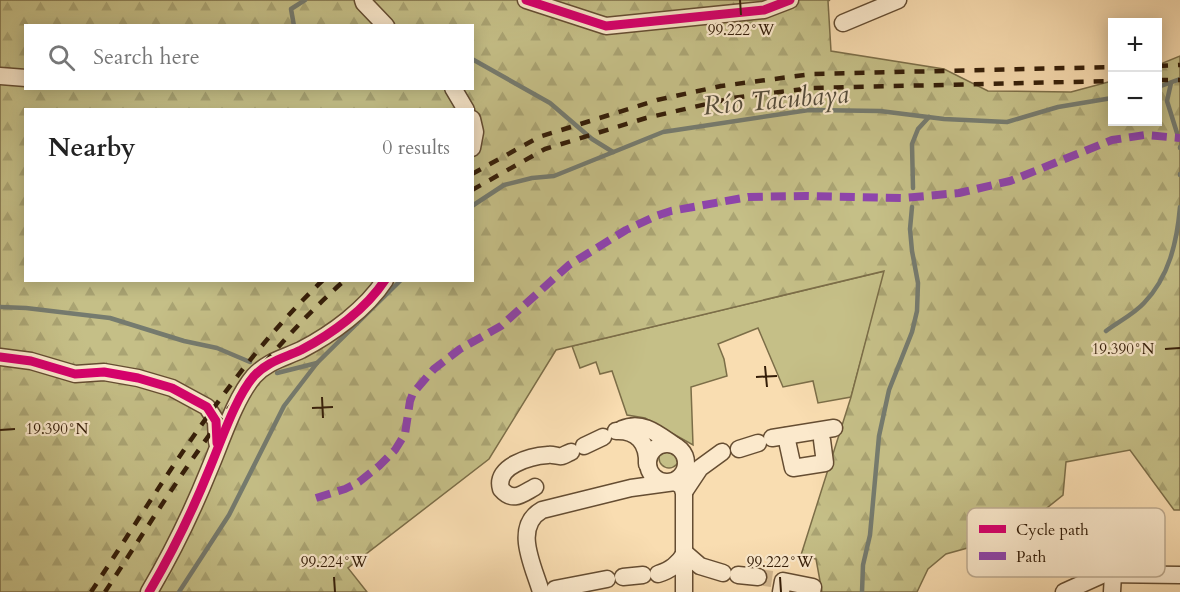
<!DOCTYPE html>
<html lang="en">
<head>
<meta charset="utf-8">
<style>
	:root { --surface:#fff; --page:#f6f6f6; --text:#222; --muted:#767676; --line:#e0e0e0 }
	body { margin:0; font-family:Cardo,serif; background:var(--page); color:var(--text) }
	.controls { position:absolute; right:18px; top:18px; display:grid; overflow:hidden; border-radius:0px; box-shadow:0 3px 15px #0003 }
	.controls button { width:54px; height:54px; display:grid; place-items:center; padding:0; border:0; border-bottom:2px solid var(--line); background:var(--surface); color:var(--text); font:30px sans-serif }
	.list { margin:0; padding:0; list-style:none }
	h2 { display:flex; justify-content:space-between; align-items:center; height:78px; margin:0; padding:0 24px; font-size:26px }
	h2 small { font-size:20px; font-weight:400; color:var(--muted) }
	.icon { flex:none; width:33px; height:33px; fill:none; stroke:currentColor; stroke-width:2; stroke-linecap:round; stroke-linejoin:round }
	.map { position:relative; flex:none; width:1180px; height:592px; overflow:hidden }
	.search { position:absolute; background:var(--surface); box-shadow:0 3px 15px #0003; left:24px; top:24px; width:450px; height:66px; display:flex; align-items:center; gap:15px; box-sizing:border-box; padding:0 21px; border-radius:0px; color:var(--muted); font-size:22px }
	.panel { position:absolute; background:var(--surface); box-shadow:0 3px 15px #0003; left:24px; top:108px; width:450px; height:174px; border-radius:0px }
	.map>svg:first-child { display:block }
</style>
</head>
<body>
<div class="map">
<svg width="1180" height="592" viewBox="0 0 1180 592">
	<defs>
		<pattern id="forest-firs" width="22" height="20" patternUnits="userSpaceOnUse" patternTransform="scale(1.5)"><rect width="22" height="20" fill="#c5bf87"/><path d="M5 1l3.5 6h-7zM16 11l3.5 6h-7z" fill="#aaa473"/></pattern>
	</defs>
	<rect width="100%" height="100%" fill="#f9ddb1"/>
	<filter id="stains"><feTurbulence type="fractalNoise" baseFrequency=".00333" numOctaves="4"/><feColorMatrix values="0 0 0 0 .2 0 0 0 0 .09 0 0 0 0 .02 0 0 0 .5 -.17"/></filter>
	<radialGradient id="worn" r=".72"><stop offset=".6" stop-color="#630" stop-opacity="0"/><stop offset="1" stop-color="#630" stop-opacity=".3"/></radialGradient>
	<!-- green -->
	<g fill="#c5bf87" stroke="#7c6e48" stroke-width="1.5">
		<polygon points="885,271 851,397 818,403 813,381 783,387 758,328 718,344 724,359 727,376 691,387 693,445 645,418 627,415 612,371 600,374 596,362 580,368 572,346"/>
		<circle cx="669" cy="458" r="10"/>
	</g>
	<!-- forest -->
	<path fill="url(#forest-firs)" stroke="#7c6e48" stroke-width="1.5" fill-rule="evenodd" d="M0,0H830L828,1L831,51L944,69L988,91L1071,92L1112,81V122H1158V65L1180,56V510H1174L1130,450L1066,462L1063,495L1022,528L982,544L946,554L928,569L917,592H822L816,559L801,555L851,397L884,271L556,350L489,459L348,568L367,592H0ZM26,26H472V88H26ZM26,110H472V280H26Z"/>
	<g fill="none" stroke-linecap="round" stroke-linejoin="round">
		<!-- stream -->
		<g stroke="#757b6f" stroke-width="4.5">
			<polyline points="294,26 291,9 305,0"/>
			<polyline points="472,59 550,103 592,139 613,152"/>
			<polyline points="1171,83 1167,101 1177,133"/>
			<polyline points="1158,87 1180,79"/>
			<polyline points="1180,147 1180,148"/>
			<polyline points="1180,174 1180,175"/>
			<polyline points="913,188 912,144 918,129 929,117"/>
			<polyline points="472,206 504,185 532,178 554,176 663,132 809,110 880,111 944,119 1007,122 1058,107 1112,98"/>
			<polyline points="0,307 26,308 110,318 184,341 217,348 250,362"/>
			<path d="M1106,331C1118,322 1134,314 1144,303C1169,277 1177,242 1180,207"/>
			<polyline points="277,373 317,363"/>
			<polyline points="179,592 229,515 284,406 317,363 401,280"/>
			<polyline points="862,592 863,565 870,535 879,436 889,390 912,332 917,311 918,283 912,251 910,229 912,207"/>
		</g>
		<!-- minor-tunnel -->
		<polyline stroke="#d2b78f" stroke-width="16" stroke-dasharray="16 8" stroke-linecap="butt" points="758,577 772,579"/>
		<!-- minor casing -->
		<g stroke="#654d32" stroke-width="19">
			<g id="minor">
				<polyline points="363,0 364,3 386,26"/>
				<polyline points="526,0 606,26 764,10 790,0"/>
				<polyline points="843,23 898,0"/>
				<polyline points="0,76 26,78"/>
				<polyline points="453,88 466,110"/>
				<polyline points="472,119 475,132 472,148"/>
				<polyline points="0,357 31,361 75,374 104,372 138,378 172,388 207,407 216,421 217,442"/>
				<path d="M622,429C642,420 658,434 674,445"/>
				<path d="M616,431C637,430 648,443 647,464"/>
				<polyline points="786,436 793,468 825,463 822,440"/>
				<polyline points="772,438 834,428"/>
				<circle cx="667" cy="463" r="19"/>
				<polyline points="584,446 603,437"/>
				<polyline points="739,449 758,443"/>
				<path d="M535,487C522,494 513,503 501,489C494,466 531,456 548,455C553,454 558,457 562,456C565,455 568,453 571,452"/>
				<polyline points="684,492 700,468 722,452"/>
				<path d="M658,574C671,570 678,564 685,553L700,566L723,573"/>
				<polyline points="738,575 758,577"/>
				<polyline points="623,577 643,575"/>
				<polyline points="555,589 607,579"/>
				<path d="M149,592C172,553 192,512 209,470C221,442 235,398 254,376C268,361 284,358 301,350C332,334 366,309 385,280"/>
				<path d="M541,592C534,567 512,527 542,510L631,488L675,482L682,486L684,493V592"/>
				<polyline points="781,592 783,581 813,587 812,592"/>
				<polyline points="1064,592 1104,574 1180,575"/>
				<polyline points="1112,592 1113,574"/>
			</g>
		</g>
		<!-- minor -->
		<use href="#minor" stroke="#fbe9cc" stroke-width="16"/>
		<!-- rail -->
		<g stroke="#341d08" stroke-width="4.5" stroke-dasharray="10 10" stroke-linecap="butt">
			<polyline points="1158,66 1180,65"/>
			<polyline points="1158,80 1180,80"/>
			<polyline points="472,174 539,137 657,100 721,86 812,74 1112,67"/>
			<polyline points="472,190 545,149 646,118 733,98 811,88 1112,81"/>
			<path d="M91,592C162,484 229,370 323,280"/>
			<path d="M105,592C177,482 245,368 345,280"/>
		</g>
		<!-- quiet -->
		<polyline stroke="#8e44ad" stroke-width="8" stroke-dasharray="15 8" stroke-linecap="butt" points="316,498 345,489 359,482 379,466 395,450 405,434 410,401 413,393 434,369 460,349 501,326 569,265 626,230 656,216 671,211 748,197 806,196 903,198 959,193 1010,181 1112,140 1145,135 1180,138"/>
		<!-- cycleway casing -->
		<g stroke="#fbe9cc" stroke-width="13">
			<g id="cycleway">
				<polyline points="526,0 606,26 764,10 790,0"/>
				<polyline points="0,357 31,361 75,374 104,372 138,378 172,388 207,407 216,421 217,443"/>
				<path d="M149,592C172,553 192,512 209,470C221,442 235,398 254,376C268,361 284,358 301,350C332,334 366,309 385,280"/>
			</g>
		</g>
		<!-- cycleway -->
		<use href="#cycleway" stroke="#d6006c" stroke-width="9"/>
	</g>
	<!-- ticks -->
	<path fill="none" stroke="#341d08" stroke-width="2" d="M740,0L741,15M1165,349L1180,348M765,366L767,387M756,377L777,376M322,397L323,418M312,408L333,407M0,430L15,429M334,577L335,592M780,577L781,592"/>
	<g text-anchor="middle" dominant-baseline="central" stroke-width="4.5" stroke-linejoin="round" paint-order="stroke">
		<!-- water labels -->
		<g font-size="27" font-style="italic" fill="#544c3b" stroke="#fbe9cc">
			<text transform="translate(776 100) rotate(-5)">Río Tacubaya</text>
		</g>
	</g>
	<!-- legend -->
	<rect x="967" y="508" width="198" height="69" rx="9" fill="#fbe9cc" stroke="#bfac91" stroke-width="1.5"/>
	<rect x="979" y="525" width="27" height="8" fill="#d6006c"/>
	<rect x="979" y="552" width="27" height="8" fill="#8e44ad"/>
	<g font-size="16" fill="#341d08">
		<text x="1016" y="535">Cycle path</text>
		<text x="1016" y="562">Path</text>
	</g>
	<g font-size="15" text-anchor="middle" fill="#341d08" stroke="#fbe9cc" stroke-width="4.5" stroke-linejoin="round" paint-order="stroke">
		<text x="741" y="35">99.222°W</text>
		<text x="1123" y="354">19.390°N</text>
		<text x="57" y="434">19.390°N</text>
		<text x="334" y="567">99.224°W</text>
		<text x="780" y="567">99.222°W</text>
	</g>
	<rect width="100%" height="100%" filter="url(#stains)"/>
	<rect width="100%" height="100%" fill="url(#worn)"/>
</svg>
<div class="controls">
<button>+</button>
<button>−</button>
</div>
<div class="search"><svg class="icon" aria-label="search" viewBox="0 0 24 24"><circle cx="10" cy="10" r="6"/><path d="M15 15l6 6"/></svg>Search here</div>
<section class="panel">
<h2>Nearby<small>0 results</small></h2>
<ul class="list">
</ul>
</section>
</div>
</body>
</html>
